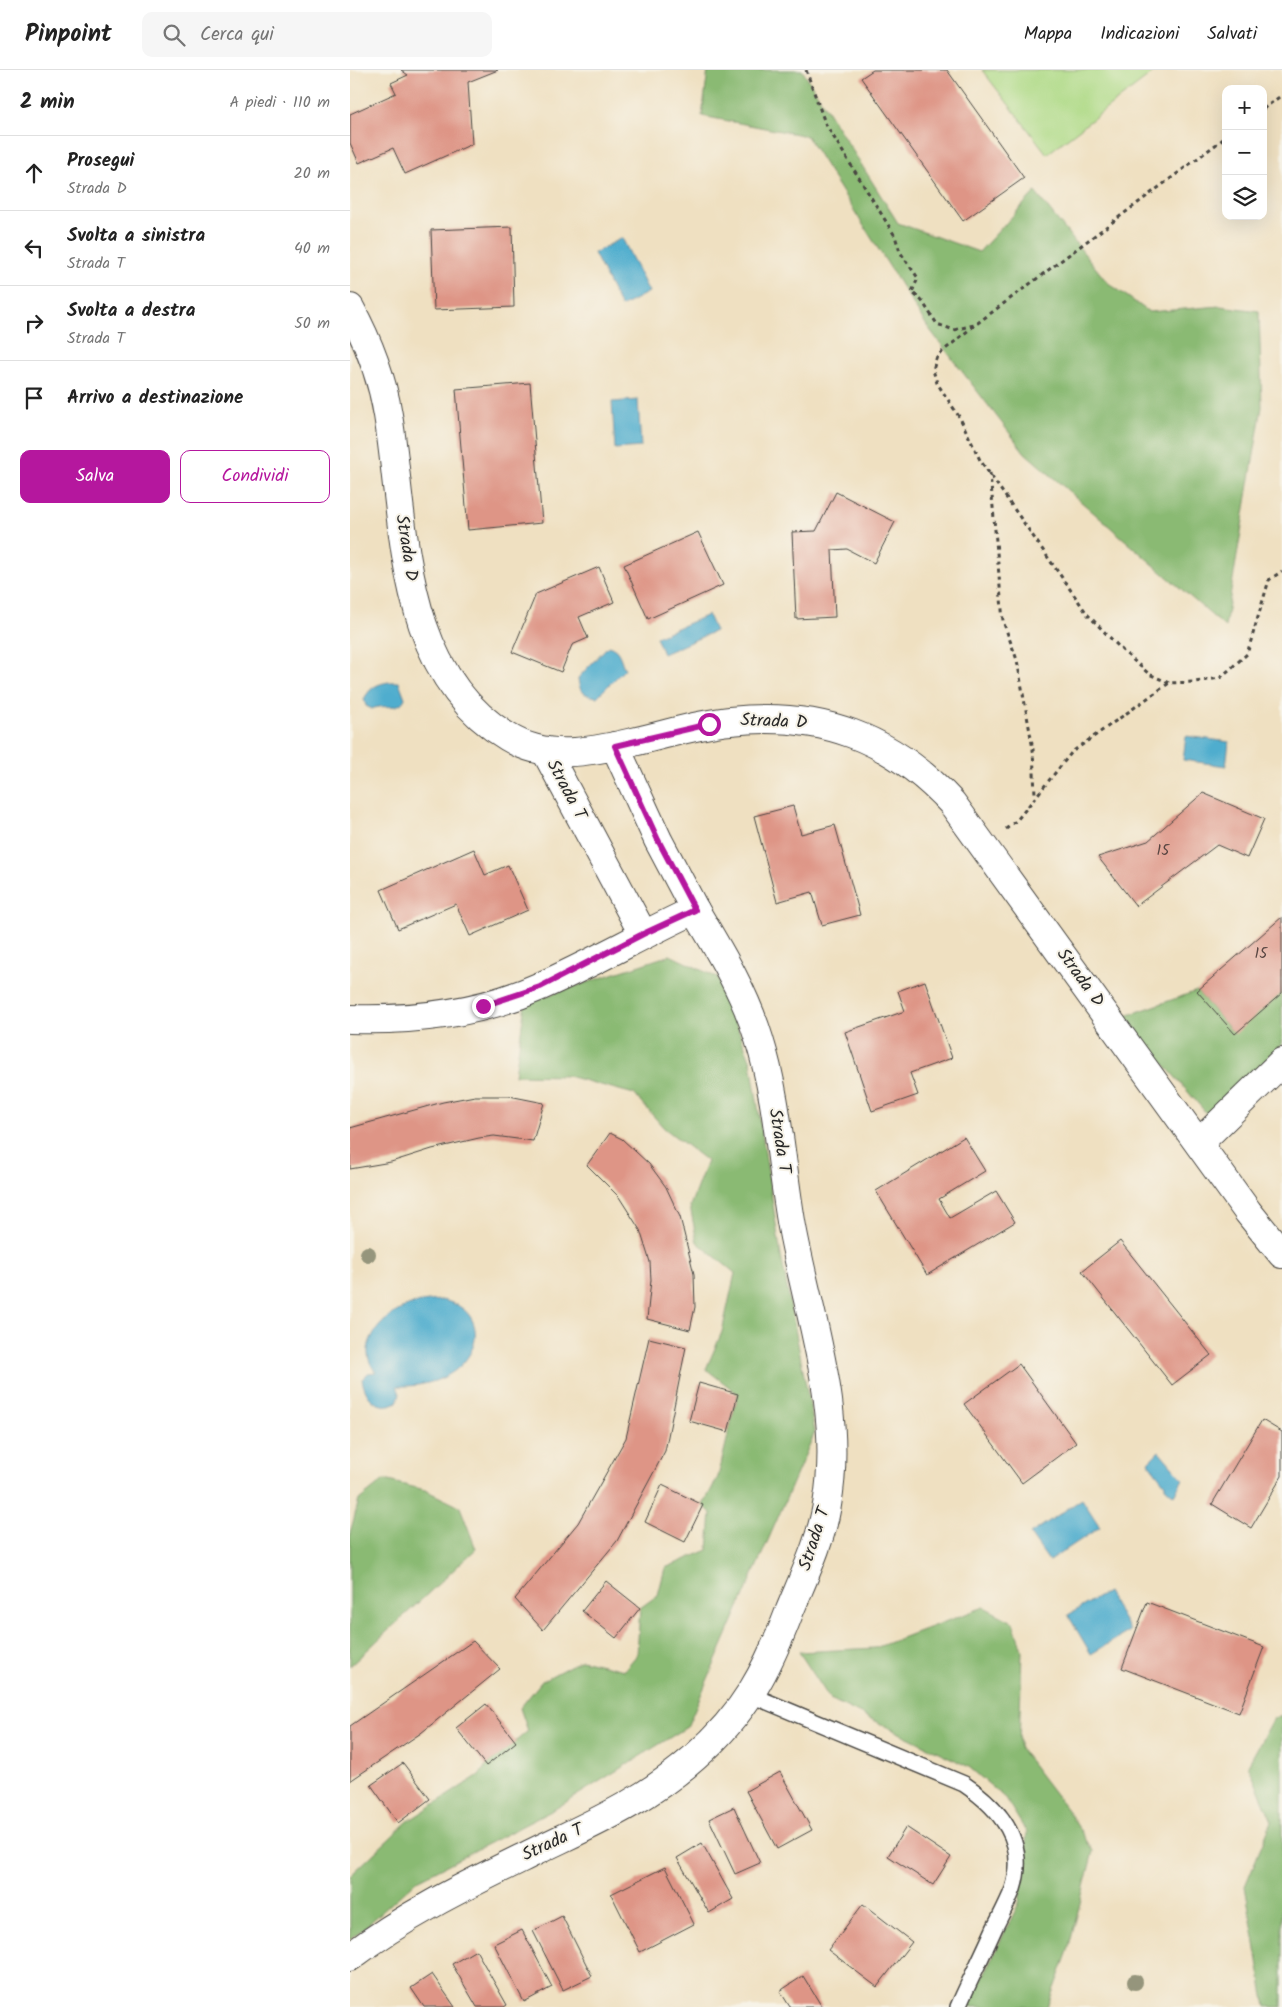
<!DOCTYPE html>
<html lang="it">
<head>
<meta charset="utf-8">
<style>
	:root { --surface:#fff; --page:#f6f6f6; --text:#222; --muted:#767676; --line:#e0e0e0; --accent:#b5179e }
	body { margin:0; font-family:Kalam,sans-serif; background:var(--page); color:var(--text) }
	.controls { position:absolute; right:15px; top:15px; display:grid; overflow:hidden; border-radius:10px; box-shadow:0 5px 20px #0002 }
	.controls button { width:45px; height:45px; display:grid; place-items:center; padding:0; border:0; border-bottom:1px solid var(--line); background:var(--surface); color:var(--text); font:25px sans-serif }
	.stop { position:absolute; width:15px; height:15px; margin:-11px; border:4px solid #b5179e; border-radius:50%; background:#fff }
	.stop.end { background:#b5179e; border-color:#fff; box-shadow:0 1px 5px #0008 }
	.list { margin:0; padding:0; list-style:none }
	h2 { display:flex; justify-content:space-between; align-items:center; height:65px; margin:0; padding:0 20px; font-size:21px }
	h2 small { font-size:16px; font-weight:400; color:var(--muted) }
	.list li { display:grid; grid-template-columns:32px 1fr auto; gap:15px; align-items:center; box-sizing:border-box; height:75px; padding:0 20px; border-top:1px solid var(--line) }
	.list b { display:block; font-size:19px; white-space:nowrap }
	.list p { margin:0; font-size:16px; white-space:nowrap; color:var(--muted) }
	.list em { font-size:16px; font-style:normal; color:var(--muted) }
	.actions { display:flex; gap:10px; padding:15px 20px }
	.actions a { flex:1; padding:11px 0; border:1px solid var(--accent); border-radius:10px; text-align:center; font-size:18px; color:var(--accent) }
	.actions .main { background:var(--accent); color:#fff }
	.icon { flex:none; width:28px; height:28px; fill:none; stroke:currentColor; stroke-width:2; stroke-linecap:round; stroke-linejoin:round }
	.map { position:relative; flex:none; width:932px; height:1937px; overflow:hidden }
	header { display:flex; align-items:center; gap:30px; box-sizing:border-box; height:70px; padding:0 25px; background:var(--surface); border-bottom:1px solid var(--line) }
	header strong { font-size:24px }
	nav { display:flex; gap:28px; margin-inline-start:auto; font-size:18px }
	.search { width:350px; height:45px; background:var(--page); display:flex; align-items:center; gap:12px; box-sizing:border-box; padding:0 18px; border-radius:10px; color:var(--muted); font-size:19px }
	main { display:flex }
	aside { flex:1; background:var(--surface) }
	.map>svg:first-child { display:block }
</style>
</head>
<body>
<header>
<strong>Pinpoint</strong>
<div class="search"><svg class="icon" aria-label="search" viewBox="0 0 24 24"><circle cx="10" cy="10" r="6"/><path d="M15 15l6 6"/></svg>Cerca qui</div>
<nav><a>Mappa</a><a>Indicazioni</a><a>Salvati</a></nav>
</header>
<main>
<aside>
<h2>2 min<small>A piedi · 110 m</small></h2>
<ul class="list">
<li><svg class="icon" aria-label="ahead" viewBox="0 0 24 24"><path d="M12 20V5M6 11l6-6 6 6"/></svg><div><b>Prosegui</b><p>Strada D</p></div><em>20 m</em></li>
<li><svg class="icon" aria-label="left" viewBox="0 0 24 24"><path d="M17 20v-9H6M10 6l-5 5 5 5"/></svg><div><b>Svolta a sinistra</b><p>Strada T</p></div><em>40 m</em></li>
<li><svg class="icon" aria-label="right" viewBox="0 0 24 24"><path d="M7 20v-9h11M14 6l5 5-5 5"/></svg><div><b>Svolta a destra</b><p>Strada T</p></div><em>50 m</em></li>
<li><svg class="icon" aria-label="arrive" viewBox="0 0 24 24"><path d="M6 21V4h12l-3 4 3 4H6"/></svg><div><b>Arrivo a destinazione</b></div></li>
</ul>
<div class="actions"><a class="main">Salva</a><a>Condividi</a></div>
</aside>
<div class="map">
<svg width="932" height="1937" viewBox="0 0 932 1937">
	<rect width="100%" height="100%" fill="#f7f3e8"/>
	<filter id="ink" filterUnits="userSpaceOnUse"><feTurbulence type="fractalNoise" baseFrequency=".02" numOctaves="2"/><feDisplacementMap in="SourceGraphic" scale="10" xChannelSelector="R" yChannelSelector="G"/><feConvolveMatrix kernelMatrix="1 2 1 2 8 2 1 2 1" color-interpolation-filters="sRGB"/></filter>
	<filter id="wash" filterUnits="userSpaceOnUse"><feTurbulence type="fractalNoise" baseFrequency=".0096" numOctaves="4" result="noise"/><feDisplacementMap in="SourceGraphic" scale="20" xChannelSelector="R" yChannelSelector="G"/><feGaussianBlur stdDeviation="1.12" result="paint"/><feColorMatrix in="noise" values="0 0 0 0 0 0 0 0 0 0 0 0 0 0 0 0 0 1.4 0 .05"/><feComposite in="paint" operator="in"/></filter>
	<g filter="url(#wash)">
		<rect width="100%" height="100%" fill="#efe0c1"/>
		<!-- green -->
		<polygon fill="#aeda86" stroke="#6c8258" points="632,0 807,0 697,84"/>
		<!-- forest -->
		<g fill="#8aba73" stroke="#5a724f">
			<polygon points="358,0 452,0 548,153 629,182 685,122 757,212 799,242 870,236 909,241 912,337 875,557 675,383 577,256 457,66 352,46"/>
			<polygon points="320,885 368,908 401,992 431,1186 465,1362 337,1657 205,1739 66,1811 0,1871 0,1806 57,1752 129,1705 136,1696 178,1661 170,1638 192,1611 231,1590 274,1600 287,1585 290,1538 308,1525 315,1498 358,1480 361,1443 353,1435 368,1407 388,1324 356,1299 372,1262 385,1203 347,1172 340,1136 357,1091 314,1058 284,1024 218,1006 165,1005 175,933"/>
			<polygon points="932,919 932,975 858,1045 773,947 847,921 881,960"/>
			<polygon points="34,1410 75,1420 110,1437 126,1479 0,1596 0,1463 9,1430"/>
			<polygon points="634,1537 663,1552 672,1580 669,1677 720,1744 743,1781 718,1881 697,1937 618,1937 669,1833 677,1763 656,1729 619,1697 480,1629 449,1582 525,1578"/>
			<polygon points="932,1645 932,1937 916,1937 895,1816 922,1751 898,1695 924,1648"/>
		</g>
		<!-- water -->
		<g fill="#50adce" stroke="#3e6c7c">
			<polygon points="272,168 299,222 271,237 244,183"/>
			<polygon points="288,330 291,377 265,379 262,332"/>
			<polygon points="358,545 365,561 313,584 306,567"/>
			<path d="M258,576C271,579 270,591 275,599L247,627C234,625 229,622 228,608Z"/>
			<path d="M39,612H49L55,628C49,642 34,633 22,639L16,636L14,629C20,618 26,614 39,612Z"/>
			<polygon points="836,666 879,672 876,696 833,690"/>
			<path d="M91,1230C125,1235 136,1266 114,1292C98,1311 70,1317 47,1316L50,1324L47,1332C29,1342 15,1328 12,1309L18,1303L26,1302C3,1275 34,1245 60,1235C70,1231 81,1231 91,1230Z"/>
			<polygon points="809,1381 833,1409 824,1425 815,1417 815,1414 798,1392"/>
			<polygon points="732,1429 750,1457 699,1491 680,1464"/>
			<polygon points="757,1522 780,1561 741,1584 718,1545"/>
		</g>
		<g id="blocks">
			<!-- building -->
			<g fill="#de9586">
				<polygon points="51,0 148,0 118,12 122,74 55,104 43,78 9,93 0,73 0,44 46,23 41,13 58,5"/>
				<polygon points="523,0 597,0 674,108 613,151 511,8"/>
				<polygon points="162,157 164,237 84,240 81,160"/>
				<polygon points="180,313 192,453 118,460 106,319"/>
				<polygon points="486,422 545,452 524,493 497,479 482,480 485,547 446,549 442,462 466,461"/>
				<polygon points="348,462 373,515 298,549 274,495"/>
				<polygon points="249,497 264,532 229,547 238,568 222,575 211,602 162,582 186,524"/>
				<polygon points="853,723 914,749 897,788 867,775 786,836 748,787 798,771"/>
				<polygon points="443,736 451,764 485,755 510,845 472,855 462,822 427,832 404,746"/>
				<polygon points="124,779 135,805 158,795 178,840 120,866 106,834 48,859 31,820"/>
				<polygon points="932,847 932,923 885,964 847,921"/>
				<polygon points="575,911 602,988 560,1003 568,1025 522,1041 495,962 555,941 548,921"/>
				<polygon points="125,1026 159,1026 194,1033 183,1071 144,1066 129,1068 82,1079 41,1092 0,1099 0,1058 93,1032"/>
				<polygon points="260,1063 272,1069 299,1094 316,1117 330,1147 344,1204 345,1237 340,1260 297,1249 301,1210 300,1192 290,1160 269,1127 237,1095"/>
				<polygon points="614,1067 635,1101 589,1129 600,1148 646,1121 665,1152 577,1205 526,1121"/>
				<polygon points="770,1171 861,1285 822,1315 732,1201"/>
				<polygon points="299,1268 336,1277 315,1381 267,1471 193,1560 165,1529 228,1453 276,1368"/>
				<polygon points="669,1294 726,1373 672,1413 614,1334"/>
				<polygon points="349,1313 388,1324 378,1362 339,1351"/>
				<polygon points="912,1350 932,1362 932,1406 901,1458 862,1434"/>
				<polygon points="312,1415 353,1435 335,1472 295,1452"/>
				<polygon points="256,1511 290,1538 266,1568 232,1541"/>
				<polygon points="797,1532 914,1577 889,1643 772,1598"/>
				<polygon points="123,1571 150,1599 71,1663 0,1711 0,1656"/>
				<polygon points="136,1634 166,1672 136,1696 106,1658"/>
				<polygon points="53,1693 80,1729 48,1753 21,1715"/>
				<polygon points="430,1702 462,1760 427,1779 396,1721"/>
				<polygon points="384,1737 410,1793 385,1804 359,1749"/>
				<polygon points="556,1757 601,1787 583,1815 538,1786"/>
				<polygon points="352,1773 383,1829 359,1843 327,1788"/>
				<polygon points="315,1797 344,1854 290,1882 261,1824"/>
				<polygon points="513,1834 562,1872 527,1917 478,1880"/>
				<polygon points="212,1846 242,1906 213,1920 183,1861"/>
				<polygon points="172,1860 202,1917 174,1932 144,1874"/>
				<polygon points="126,1880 157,1935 154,1937 127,1937 102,1894"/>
				<polygon points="82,1904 105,1937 74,1937 61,1918"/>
				<polygon points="453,1906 472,1937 440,1937 430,1921"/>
			</g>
		</g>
	</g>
	<g filter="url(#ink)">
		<use href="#blocks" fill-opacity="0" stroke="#484642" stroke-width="1"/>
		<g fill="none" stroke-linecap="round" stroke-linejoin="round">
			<!-- service casing -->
			<g stroke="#484642" stroke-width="18">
				<path id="service" d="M401,1625L614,1714C651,1739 678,1772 663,1819C658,1832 651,1845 645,1857C633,1884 620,1910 608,1937"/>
			</g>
			<!-- minor casing -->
			<g stroke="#484642" stroke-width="30">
				<g id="minor">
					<path d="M0,238C18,271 32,308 38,345C56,455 48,601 158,667C197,691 240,682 283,672C315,665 347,654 380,651C470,641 541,667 602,733L898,1142L932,1184"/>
					<polyline points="265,676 308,770 345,840"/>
					<polyline points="196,682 293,864"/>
					<path d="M0,949C64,951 131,943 191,916C243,893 293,864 345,840C370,882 395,923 409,969C428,1029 431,1095 442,1157C459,1248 494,1341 477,1435C471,1471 454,1506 440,1540C417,1601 395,1643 345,1687C293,1733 243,1753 182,1783C119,1814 56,1844 0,1887"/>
					<polyline points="849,1073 932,992"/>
				</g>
			</g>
			<!-- path -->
			<g stroke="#484642" stroke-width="3" stroke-dasharray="4 4" stroke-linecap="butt">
				<polyline points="456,0 475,53 545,166 550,182 568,208 562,222 572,231 587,254 604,260 624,255"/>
				<polyline points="913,39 932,25"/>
				<polyline points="640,403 653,551 667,590 683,679 685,725"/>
				<polyline points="819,613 799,604 773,581 738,545 630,390 610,348 587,313 583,300 587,286 625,255 876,67"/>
				<polyline points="656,759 667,750 722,682 819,613 845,612 870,608 897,584 919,510 932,501"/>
			</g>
			<!-- service -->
			<use href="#service" stroke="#fff" stroke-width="15"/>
			<!-- minor -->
			<use href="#minor" stroke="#fff" stroke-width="28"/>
		</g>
		<!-- trees -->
		<g fill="#95957b">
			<circle cx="18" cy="1184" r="8"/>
			<circle cx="785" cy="1912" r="8"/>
		</g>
	</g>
	<g fill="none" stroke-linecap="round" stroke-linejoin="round" filter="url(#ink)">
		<!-- route -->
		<polyline stroke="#b5179e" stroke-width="6" points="133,936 190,917 293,864 345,840 308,770 265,676 359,654"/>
	</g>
	<g text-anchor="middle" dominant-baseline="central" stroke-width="4" stroke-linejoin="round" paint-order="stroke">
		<!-- number labels -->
		<g font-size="15" fill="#584642">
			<text x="813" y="781">15</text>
			<text x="911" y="884">15</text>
		</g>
		<!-- street labels -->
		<g font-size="18" fill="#2b2b2b" stroke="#f7f3e8">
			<text transform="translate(56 478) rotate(81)">Strada D</text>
			<text transform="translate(424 652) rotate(2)">Strada D</text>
			<text transform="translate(216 720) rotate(62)">Strada T</text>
			<text transform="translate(730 908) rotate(54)">Strada D</text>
			<text transform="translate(429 1071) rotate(81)">Strada T</text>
			<text transform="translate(465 1469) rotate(-72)">Strada T</text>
			<text transform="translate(203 1773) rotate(-25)">Strada T</text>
		</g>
	</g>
</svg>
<div class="controls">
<button>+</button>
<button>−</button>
<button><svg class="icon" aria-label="layers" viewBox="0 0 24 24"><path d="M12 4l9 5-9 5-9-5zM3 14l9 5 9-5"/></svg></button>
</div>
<div class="stop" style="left:359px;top:654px"></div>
<div class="stop end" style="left:133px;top:936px"></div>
</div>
</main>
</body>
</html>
